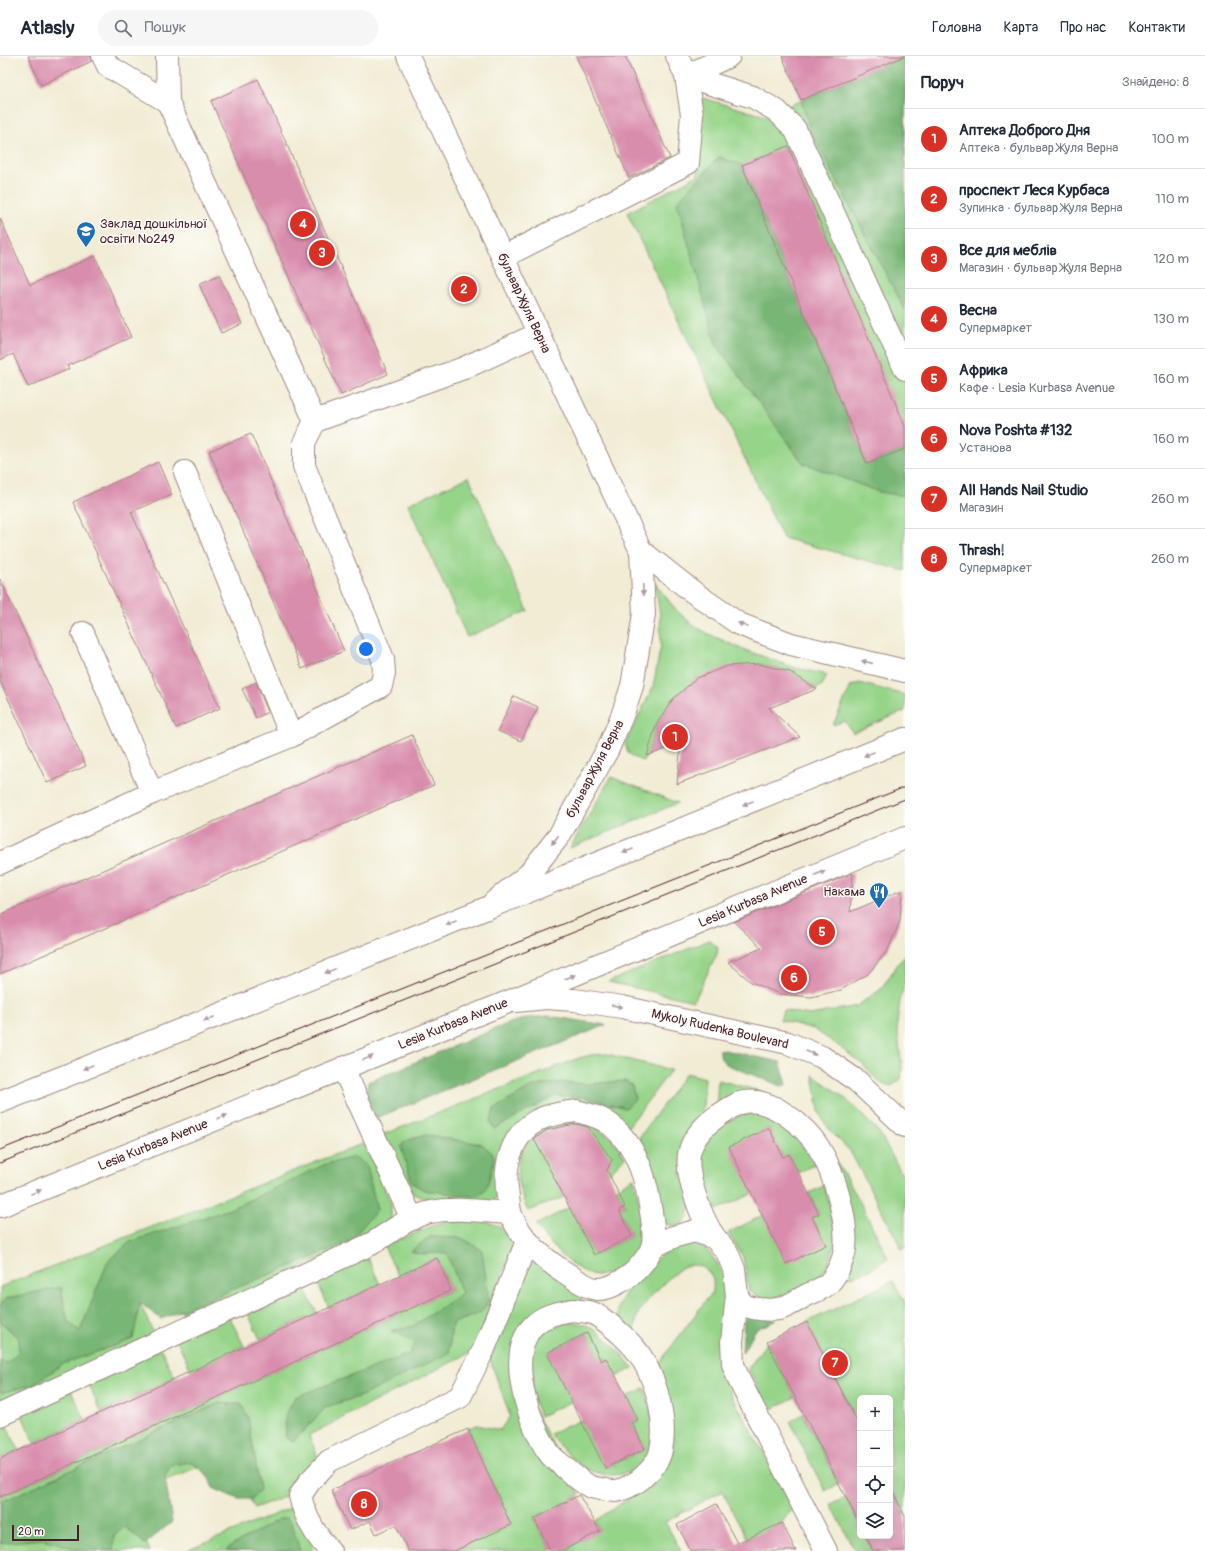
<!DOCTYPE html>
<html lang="uk">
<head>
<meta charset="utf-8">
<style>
	:root { --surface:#fff; --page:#f6f6f7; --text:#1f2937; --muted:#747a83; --line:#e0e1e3; --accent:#d93025 }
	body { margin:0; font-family:Pangolin,sans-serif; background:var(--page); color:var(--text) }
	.controls { position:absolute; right:12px; bottom:12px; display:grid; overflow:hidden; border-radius:6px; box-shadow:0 4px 16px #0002 }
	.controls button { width:36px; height:36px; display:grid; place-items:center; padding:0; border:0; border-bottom:1px solid var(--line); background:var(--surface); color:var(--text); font:20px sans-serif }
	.scale { position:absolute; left:12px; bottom:10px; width:67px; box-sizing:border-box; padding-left:4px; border:2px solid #4a1f2b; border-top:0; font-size:11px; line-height:14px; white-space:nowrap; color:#4a1f2b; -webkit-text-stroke:3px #fdfcf7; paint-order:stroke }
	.you { position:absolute; left:366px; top:593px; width:14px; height:14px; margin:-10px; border:3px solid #fff; border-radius:50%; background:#1a73e8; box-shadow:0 0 0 6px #1a73e833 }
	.badge { display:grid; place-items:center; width:26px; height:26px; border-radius:50%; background:var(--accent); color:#fff; font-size:13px; font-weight:700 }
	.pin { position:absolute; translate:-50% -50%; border:2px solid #fff; box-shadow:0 1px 4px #0006 }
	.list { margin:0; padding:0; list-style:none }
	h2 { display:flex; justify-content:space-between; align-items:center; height:52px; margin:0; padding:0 16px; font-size:17px }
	h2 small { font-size:13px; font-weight:400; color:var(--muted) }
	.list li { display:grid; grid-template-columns:26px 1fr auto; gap:12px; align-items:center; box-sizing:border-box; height:60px; padding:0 16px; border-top:1px solid var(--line) }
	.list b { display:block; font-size:15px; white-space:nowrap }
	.list p { margin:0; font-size:13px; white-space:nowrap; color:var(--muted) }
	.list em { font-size:13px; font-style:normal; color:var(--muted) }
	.icon { flex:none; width:22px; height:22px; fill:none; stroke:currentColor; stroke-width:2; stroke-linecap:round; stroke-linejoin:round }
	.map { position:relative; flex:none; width:905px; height:1495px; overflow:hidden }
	header { display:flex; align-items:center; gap:24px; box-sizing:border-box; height:56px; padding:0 20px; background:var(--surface); border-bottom:1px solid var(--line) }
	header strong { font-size:19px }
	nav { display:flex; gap:22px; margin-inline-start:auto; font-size:14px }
	.search { width:280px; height:36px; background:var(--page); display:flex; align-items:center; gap:10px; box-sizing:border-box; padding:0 14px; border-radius:22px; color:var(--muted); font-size:15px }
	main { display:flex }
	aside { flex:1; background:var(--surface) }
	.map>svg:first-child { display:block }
</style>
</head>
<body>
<header>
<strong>Atlasly</strong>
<div class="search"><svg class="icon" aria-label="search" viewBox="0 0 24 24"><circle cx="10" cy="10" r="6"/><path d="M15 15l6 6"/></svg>Пошук</div>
<nav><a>Головна</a><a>Карта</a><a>Про нас</a><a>Контакти</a></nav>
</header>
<main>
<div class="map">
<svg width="905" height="1495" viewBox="0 0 905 1495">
	<rect width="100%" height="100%" fill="#fdfcf7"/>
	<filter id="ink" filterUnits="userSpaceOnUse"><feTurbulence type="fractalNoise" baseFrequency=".025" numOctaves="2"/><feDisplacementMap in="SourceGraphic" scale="8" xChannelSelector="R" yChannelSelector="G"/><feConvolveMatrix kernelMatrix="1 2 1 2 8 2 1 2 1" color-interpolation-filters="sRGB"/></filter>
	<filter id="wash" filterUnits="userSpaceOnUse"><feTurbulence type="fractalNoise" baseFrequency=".012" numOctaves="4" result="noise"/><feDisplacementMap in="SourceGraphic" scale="16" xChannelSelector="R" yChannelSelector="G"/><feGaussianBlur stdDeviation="0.9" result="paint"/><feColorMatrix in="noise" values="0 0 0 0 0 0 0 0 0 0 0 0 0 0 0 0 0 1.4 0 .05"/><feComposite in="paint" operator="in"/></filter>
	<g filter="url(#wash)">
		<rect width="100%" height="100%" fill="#f1ecd4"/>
		<!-- green -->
		<g fill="#96d489" stroke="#707a5a">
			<polygon points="905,1 905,515 783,482 627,157 698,119 699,41 765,60"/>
			<polygon points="469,421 528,555 467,581 408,448"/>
			<path d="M655,527L676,554L694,570L713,580L742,593L793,611L827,619L823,628L817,633L790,616L759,608L697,622L673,643L656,669L647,700L643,705C632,701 628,699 625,688L653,631L661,589L660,559Z"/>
			<polygon points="859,627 905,639 905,655 853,677 845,665 833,669 851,630"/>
			<polygon points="611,721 678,747 570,792"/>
			<polygon points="709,884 718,891 717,898 694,945 608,926"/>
			<polygon points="905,898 905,924 900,945 897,968 902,1013 901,1023 892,1030 880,1027 862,1008 840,991 814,973 780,964 783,954 810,959 857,950 880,934"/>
			<path d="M607,998L671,1014L628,1071L618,1062L534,1056L499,1136C497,1138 496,1142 494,1144C483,1152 423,1145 412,1137C407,1134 386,1088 382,1079L579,1002L591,999Z"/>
			<polygon points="686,1017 705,1022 702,1063 690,1153 687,1163 680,1170 669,1169 661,1164 646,1096 639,1082"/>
			<polygon points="813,1019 845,1042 879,1076 902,1118 905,1123 905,1192 902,1193 850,1095 832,1077 823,1064 819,1055"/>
			<polygon points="718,1024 763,1036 761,1040 716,1053"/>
			<path d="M749,1057C779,1057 800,1085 815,1108L798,1117L783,1101L769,1072L751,1081L752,1138L716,1154C701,1122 685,1096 722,1071C731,1064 738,1059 749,1057Z"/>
			<path d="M583,1064L610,1081L625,1101L591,1137H574L528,1155C514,1126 510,1096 540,1075C544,1072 550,1068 556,1066C564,1064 574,1065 583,1064Z"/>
			<polygon points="364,1087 391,1147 391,1163 360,1184 186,1265 179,1249 132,1231 154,1278 0,1349 0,1231"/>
			<path d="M835,1104L857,1140L888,1202C876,1209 860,1223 846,1220Z"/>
			<path d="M634,1122C638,1142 644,1163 641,1183C640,1194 631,1204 622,1210C614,1215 606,1220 596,1219C575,1217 547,1186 536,1169L570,1151L594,1199L632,1180L619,1154L625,1150L616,1132Z"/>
			<path d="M824,1130C829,1146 837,1169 835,1185C833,1196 829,1210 821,1219C816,1224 809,1227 803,1230C784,1240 768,1250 749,1235L743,1201L728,1177L763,1159L826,1188L812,1161L819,1158L809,1137Z"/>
			<path d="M453,1164C472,1165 498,1162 508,1180C510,1184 511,1189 512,1192L477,1293L309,1379L318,1402L295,1437L254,1452L230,1398L127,1440L150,1495H70L50,1492L0,1494V1441L451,1234L437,1202L398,1220L384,1190L439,1167Z"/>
			<path d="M690,1188C695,1190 701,1190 705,1192C708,1194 711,1199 713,1202C742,1235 712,1288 725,1327L793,1451C791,1458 785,1460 782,1467L765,1475L754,1495L722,1435L665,1466L681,1495H562L600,1474L595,1465L642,1433L658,1417L660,1308L665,1299L713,1235C714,1225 713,1217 703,1212C698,1209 691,1208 685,1210C675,1214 642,1248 638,1258C636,1263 636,1268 635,1273L629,1274C624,1269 618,1264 618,1256C618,1239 652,1204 667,1195C674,1191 682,1189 690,1188Z"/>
			<polygon points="366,1199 380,1228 329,1252 315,1221"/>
			<polygon points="538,1206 580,1237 582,1242 581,1245 555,1247 511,1312 580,1438 534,1463 551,1495 454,1495 511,1469 468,1373 477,1369 500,1374 510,1360 488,1298 526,1212 532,1207"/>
			<polygon points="893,1225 905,1246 905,1460 890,1430 890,1342 860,1342 860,1371 807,1266"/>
			<polygon points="302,1228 317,1257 260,1283 246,1253"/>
			<polygon points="229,1260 244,1290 191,1315 177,1284"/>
			<path d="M565,1267C569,1267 574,1266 578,1267C598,1269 621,1297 633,1312L616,1321L606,1302L601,1305L587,1277L569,1286L567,1289L566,1287L548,1297L572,1345L540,1360L533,1342L530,1296L539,1280L548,1273Z"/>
			<polygon points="767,1286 795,1341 770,1354 748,1313"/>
			<polygon points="161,1293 175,1322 101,1356 88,1326"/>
			<path d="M644,1332C656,1364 662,1417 614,1419C602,1419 590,1416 580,1409C568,1400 559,1389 550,1378L581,1364L606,1412L645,1393L632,1367L638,1364L627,1341Z"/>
			<polygon points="71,1334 85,1364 34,1387 21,1357"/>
			<polygon points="803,1358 839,1428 825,1435 790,1366"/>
			<polygon points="4,1365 19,1394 0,1403 0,1367"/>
			<polygon points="846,1442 860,1469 860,1480 866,1480 873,1495 855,1495 831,1448"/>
			<polygon points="295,1450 314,1491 313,1495 186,1495"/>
		</g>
		<!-- forest -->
		<g fill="#78b675" stroke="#616a50">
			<polygon points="905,0 905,254 810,74 801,44"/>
			<polygon points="719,101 742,109 867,408 905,393 905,440 879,436 803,407 716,288 677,146"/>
			<path d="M549,960L606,969L376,1062C370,1049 364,1040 368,1026L509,967L528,962Z"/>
			<path d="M720,993L780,1006L787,1028L781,1030L728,1009C720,1004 720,1001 720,993Z"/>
			<polygon points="625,1025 632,1029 635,1043 626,1052 583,1041 555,1040 494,1073 490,1067 494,1053 534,1030 562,1026 586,1028"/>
			<polygon points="426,1079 482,1088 493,1098 494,1105 487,1131 482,1137 476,1141 424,1134 412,1127 401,1091 405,1085"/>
			<polygon points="355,1101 367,1110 377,1154 349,1186 161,1263 140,1247 133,1283 63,1308 33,1329 0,1337 0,1305 7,1307 18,1297 19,1283 0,1265 0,1249 7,1242 61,1231 68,1266 80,1275 108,1205 130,1186 230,1153 326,1108"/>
			<polygon points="430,1181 462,1182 482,1194 489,1245 480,1257 452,1268 449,1297 364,1339 326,1351 293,1386 286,1382 285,1361 295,1341 409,1298 416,1286 391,1275 413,1270 462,1237 447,1197 419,1198 411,1195"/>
			<polygon points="746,1260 777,1264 756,1273 742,1297 744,1266"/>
			<polygon points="219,1347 241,1348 248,1361 260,1433 252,1443 238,1443 213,1432 208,1420 192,1406 170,1409 165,1422 172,1466 145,1488 125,1471 114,1480 113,1495 82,1495 43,1483 0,1487 1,1446"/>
			<polygon points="286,1462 292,1467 300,1495 228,1495 228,1492 279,1463"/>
		</g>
		<g id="blocks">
			<!-- building -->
			<g fill="#d98dad">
				<polygon points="28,0 91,0 92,5 41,29"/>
				<polygon points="576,0 625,0 670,102 629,122"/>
				<polygon points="782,0 905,0 801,44"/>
				<polygon points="258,23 388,318 341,339 211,45"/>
				<polygon points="788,90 905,370 905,393 867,408 742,109"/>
				<polygon points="0,162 30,229 95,200 131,281 67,310 69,313 28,331 13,298 0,304"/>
				<polygon points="219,219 242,268 221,277 199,228"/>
				<polygon points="251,378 344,595 302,613 209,395"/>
				<polygon points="158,406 172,439 131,456 220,652 176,672 73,446"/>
				<polygon points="0,523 86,710 47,727 0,625"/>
				<polygon points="759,608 790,616 817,633 769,652 800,681 677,728 681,687 647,700 656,669 673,643 697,622 727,610"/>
				<polygon points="256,626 268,656 256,662 242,633"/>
				<polygon points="514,640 538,651 521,685 498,675"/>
				<polygon points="412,679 434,729 0,918 0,859"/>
				<polygon points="853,817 850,856 902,834 900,865 888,894 868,918 841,934 811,941 780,938 751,926 728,906 762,892 734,866"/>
				<polygon points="575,1068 588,1071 612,1104 607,1114 625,1151 619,1154 632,1180 594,1199 534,1083 547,1074"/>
				<polygon points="769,1072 783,1101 789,1098 819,1158 812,1161 826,1189 786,1208 729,1091"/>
				<polygon points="437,1202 451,1234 0,1441 0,1403"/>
				<polygon points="807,1266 860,1371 860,1469 767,1286"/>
				<polygon points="587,1277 601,1305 606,1302 627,1341 638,1364 632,1367 645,1393 605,1412 547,1297"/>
				<polygon points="468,1373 511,1469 454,1495 408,1495 396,1469 376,1478 370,1465 350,1474 331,1434"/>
				<polygon points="890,1430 905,1460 905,1495 873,1495 866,1480 890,1480"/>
				<polygon points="579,1439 600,1475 562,1495 551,1495 534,1463"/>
				<polygon points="716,1448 737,1487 782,1467 796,1495 691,1495 677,1469"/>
			</g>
		</g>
	</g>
	<g filter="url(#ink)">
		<use href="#blocks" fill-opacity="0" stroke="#9e8680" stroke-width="1"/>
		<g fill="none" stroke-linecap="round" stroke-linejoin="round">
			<!-- minor casing -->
			<g stroke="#9e8680" stroke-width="24">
				<g id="minor">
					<polyline points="103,0 108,10 168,46"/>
					<polyline points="167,0 168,46 315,365"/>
					<polyline points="408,0 641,495 644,558 632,630 622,660 608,693 559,780 529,818 494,846"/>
					<polyline points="686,20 753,41 777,55 795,73 905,313"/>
					<polyline points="686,20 729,0"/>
					<polyline points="503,201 688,107 692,59 686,20 677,0"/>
					<polyline points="185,416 291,680"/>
					<polyline points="641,495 693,536 739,568 791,588 905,615"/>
					<polyline points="83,577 152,737"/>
					<polyline points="0,807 152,737 291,680 381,630 384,617 383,603 304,410 304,387 315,365 464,312 538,278"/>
					<polyline points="516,945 546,942 574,944 622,951 788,987 822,1001 857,1025 905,1070"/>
					<polyline points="343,1012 412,1163"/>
					<path d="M576,1055C588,1058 602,1061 612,1070C640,1094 647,1127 652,1162C653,1171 655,1183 652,1192C648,1201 639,1212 632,1218C623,1225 609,1233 599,1233C591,1234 576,1224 569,1219C546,1205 522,1185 511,1159C509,1153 509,1147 508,1141C503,1112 510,1079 538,1064C550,1058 563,1057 576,1055Z"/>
					<path d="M715,1182C702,1164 683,1116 690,1094C694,1080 707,1067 719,1059C727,1054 736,1047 745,1046C771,1041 806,1071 819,1092C834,1116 852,1174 843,1202C840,1211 835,1221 828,1228C822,1233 813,1236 807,1239C799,1243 791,1249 782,1252C773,1255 749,1254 742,1247C740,1245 738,1241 737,1239"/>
					<polyline points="652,1191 673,1181 695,1175 715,1182 727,1196 734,1213 737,1239 732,1286 733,1308 739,1324 826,1495"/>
					<path d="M572,1254C579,1255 589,1255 595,1258C611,1268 634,1288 643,1304C658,1330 668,1369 660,1398C657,1408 650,1415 642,1422C637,1427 623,1434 616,1435C611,1435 593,1432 589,1430C580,1425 572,1418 565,1412C560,1407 553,1403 549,1397C529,1368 505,1300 533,1270C544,1259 557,1257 572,1254Z"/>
					<path d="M0,1359L371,1188C390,1177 409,1160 431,1156C456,1151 485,1156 510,1157"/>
					<path d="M330,1495C316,1480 305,1461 300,1440L310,1425L329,1405L460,1341L484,1293L527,1185"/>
				</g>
			</g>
			<!-- major casing -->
			<g stroke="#9e8680" stroke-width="24">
				<g id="major">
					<polyline points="0,1046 487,852 905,683"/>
					<polyline points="0,1150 508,946 905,782"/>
				</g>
			</g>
			<!-- minor -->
			<use href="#minor" stroke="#fff" stroke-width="22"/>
			<!-- major -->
			<use href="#major" stroke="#fff" stroke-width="22"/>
			<!-- tram -->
			<g stroke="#4a1f2b" stroke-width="1">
				<polyline points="0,1094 905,731"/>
				<polyline points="0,1107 905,743"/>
			</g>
		</g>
		<!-- one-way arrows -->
		<defs><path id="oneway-solid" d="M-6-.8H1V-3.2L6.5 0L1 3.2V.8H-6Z"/></defs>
		<g fill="#ae9aa0">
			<use href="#oneway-solid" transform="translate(643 534) rotate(87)"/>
			<use href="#oneway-solid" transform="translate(743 569) rotate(-155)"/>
			<use href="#oneway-solid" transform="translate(867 606) rotate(-167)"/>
			<use href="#oneway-solid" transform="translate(869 698) rotate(158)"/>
			<use href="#oneway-solid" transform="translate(748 747) rotate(158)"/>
			<use href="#oneway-solid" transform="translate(555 784) rotate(127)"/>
			<use href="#oneway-solid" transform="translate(628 795) rotate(158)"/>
			<use href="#oneway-solid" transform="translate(820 817) rotate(-23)"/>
			<use href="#oneway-solid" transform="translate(451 867) rotate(158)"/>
			<use href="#oneway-solid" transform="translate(330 915) rotate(158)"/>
			<use href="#oneway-solid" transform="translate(570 921) rotate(-23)"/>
			<use href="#oneway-solid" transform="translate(617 950) rotate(9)"/>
			<use href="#oneway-solid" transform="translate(209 963) rotate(158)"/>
			<use href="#oneway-solid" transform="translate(811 997) rotate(22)"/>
			<use href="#oneway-solid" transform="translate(368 1002) rotate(-22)"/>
			<use href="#oneway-solid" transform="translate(88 1011) rotate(158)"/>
			<use href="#oneway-solid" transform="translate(222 1061) rotate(-22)"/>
			<use href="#oneway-solid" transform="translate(36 1136) rotate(-22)"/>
		</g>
	</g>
	<!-- icons -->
	<defs>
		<g id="school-pin" transform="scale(1)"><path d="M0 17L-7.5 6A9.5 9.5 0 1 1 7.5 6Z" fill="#1f6fb2" stroke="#fdfcf7"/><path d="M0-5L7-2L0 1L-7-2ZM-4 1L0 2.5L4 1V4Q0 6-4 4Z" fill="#fff"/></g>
		<g id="restaurant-pin" transform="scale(1)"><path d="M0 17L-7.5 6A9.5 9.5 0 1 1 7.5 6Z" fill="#1f6fb2" stroke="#fdfcf7"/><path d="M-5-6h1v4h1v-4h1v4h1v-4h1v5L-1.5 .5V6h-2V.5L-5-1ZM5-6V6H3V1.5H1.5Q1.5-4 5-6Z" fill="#fff"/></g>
	</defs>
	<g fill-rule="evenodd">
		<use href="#school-pin" x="86" y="175"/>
		<use href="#restaurant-pin" x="879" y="836"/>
	</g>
	<g text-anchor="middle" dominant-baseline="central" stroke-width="3" stroke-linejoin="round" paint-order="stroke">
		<!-- poi labels -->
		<g font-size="13" fill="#4a1f2b" stroke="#fdfcf7" text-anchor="start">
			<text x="100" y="168">Заклад дошкільної<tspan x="100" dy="15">освіти №249</tspan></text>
			<text x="865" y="836" text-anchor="end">Накама</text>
		</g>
		<!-- street labels -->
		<g font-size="13" fill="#4a1f2b" stroke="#fdfcf7">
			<text transform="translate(524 247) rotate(65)">бульвар Жуля Верна</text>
			<text transform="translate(595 713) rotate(-62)">бульвар Жуля Верна</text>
			<text transform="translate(753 845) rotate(-23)">Lesia Kurbasa Avenue</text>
			<text transform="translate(453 968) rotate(-22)">Lesia Kurbasa Avenue</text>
			<text transform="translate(720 973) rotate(13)">Mykoly Rudenka Boulevard</text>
			<text transform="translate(153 1089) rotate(-22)">Lesia Kurbasa Avenue</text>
		</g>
	</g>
</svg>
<div class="controls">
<button>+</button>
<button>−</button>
<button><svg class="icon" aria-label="locate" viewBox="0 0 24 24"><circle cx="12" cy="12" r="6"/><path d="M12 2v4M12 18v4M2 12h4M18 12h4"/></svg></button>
<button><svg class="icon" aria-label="layers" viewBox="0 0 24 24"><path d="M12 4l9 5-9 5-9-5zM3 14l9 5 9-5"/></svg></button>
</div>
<div class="scale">20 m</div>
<div class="you"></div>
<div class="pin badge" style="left:675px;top:681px">1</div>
<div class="pin badge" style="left:464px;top:233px">2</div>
<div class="pin badge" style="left:322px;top:197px">3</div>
<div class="pin badge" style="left:303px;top:168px">4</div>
<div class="pin badge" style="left:822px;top:876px">5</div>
<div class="pin badge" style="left:794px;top:922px">6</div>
<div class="pin badge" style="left:835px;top:1307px">7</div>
<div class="pin badge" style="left:364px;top:1448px">8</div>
</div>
<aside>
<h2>Поруч<small>Знайдено: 8</small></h2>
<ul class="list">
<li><span class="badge">1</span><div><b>Аптека Доброго Дня</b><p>Аптека · бульвар Жуля Верна</p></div><em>100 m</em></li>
<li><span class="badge">2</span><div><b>проспект Леся Курбаса</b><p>Зупинка · бульвар Жуля Верна</p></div><em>110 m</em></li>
<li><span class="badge">3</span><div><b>Все для меблів</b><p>Магазин · бульвар Жуля Верна</p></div><em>120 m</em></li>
<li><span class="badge">4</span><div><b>Весна</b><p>Супермаркет</p></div><em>130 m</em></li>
<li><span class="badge">5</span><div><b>Африка</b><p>Кафе · Lesia Kurbasa Avenue</p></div><em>160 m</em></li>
<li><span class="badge">6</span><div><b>Nova Poshta #132</b><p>Установа</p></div><em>160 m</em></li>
<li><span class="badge">7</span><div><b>All Hands Nail Studio</b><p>Магазин</p></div><em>260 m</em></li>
<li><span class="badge">8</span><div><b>Thrash!</b><p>Супермаркет</p></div><em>260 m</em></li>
</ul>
</aside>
</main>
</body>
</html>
